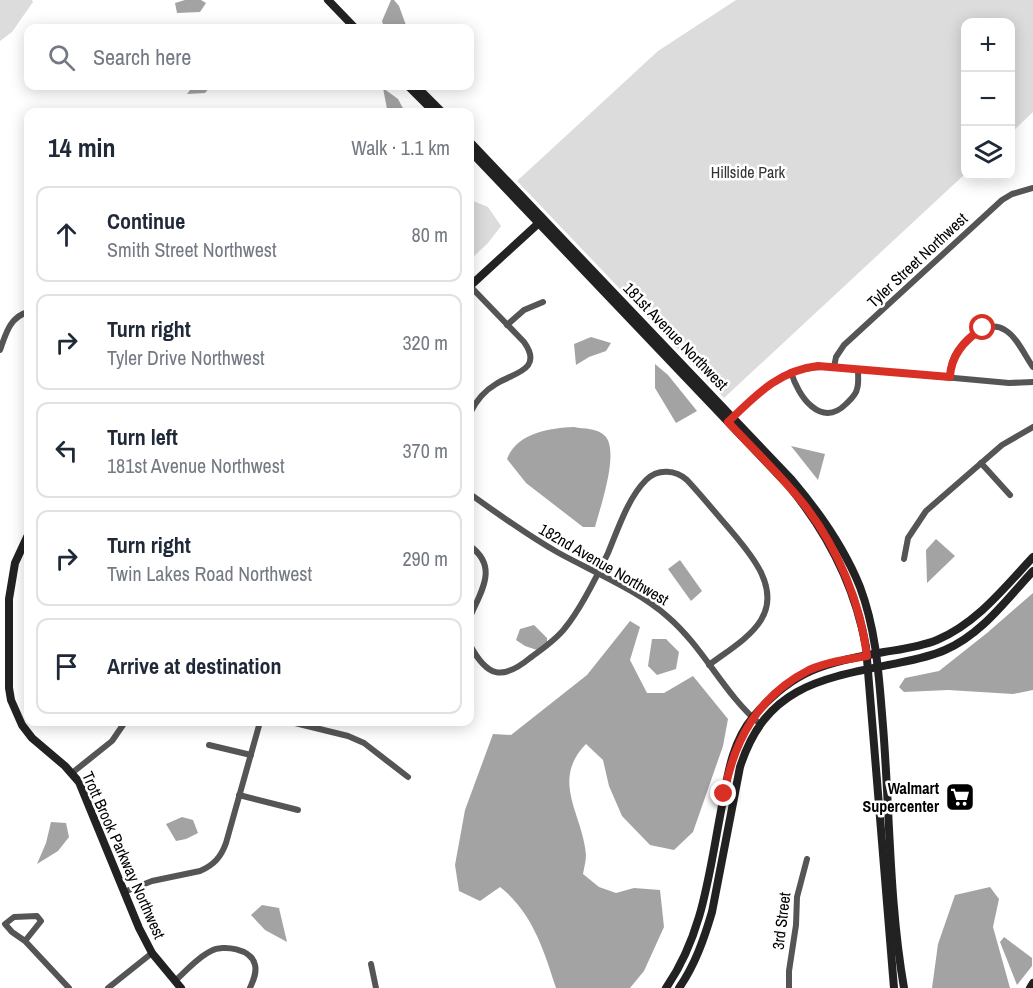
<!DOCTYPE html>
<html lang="en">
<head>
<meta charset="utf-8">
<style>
	:root { --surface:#fff; --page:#f2f2f3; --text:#1f2937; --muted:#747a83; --line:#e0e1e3 }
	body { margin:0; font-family:"Archivo Narrow",sans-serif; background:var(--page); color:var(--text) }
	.controls { position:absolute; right:18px; top:18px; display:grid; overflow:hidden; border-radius:12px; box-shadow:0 3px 15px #0003 }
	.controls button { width:54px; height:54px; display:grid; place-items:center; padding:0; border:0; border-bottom:2px solid var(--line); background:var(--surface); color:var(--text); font:30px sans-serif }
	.stop { position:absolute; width:18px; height:18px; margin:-14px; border:4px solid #d93025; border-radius:50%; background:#fff }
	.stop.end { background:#d93025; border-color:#fff; box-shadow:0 2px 6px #0008 }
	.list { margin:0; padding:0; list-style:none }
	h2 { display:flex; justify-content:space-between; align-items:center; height:78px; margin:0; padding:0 24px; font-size:26px }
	h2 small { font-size:20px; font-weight:400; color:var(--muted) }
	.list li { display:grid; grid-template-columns:39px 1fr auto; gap:18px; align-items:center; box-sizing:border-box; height:96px; margin:0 12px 12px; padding:0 12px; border:2px solid var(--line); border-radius:12px }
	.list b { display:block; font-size:22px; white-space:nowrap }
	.list p { margin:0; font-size:20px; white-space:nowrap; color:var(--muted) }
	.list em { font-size:20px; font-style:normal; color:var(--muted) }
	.icon { flex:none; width:33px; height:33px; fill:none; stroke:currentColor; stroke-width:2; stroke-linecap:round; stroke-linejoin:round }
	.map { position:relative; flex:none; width:1033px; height:988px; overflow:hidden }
	.search { position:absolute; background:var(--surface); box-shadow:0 3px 15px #0003; left:24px; top:24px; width:450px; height:66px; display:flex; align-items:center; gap:15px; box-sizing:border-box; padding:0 21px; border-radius:12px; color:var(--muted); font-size:22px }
	.panel { position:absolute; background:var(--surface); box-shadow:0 3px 15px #0003; left:24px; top:108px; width:450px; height:618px; border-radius:12px }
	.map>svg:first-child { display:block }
</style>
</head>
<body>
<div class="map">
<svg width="1033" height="988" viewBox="0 0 1033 988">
	<rect width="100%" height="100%" fill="#fff"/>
	<!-- green -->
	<g fill="#dcdcdc">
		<polygon points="0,0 32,0 33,2 12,32 0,41"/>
		<polygon points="736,0 1033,0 1033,112 1011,133 1010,22 966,22 965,174 724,398 517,181 658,51"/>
		<polygon points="473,201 488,207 501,226 488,243 470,260 470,203"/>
	</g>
	<!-- water -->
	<g fill="#a3a3a3">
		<polygon points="185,0 201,0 206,3 200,12 177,13 175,3"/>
		<polygon points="391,0 394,0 399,6 407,28 384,28 382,21"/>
		<polygon points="193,86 211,86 205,93 187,94"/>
		<polygon points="383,88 398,99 405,112 391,112 387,109"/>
		<polygon points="591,337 611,343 606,351 589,357 576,365 574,344"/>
		<polygon points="655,364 668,375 697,411 676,423 655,388"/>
		<path d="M574,427C584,429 598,428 605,436C620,451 600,508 595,527H583L526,483L507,459C517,433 549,428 574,427Z"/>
		<polygon points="791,446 825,454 818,480"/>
		<polygon points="936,539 955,556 927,583 926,550"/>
		<polygon points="680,560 702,591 691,601 668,569"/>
		<polygon points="1033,593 1033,690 1013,694 948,690 904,692 899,687 905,678 939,671 987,633"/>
		<path d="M630,621L640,627L630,660L647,693H664L693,676L728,719L723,746L693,832L674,850L650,845L622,816L609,786L603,760L586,744C550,781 583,814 586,855C586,861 584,868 583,874L599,887L616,893L634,888L660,890L664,927L644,971L630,988H556C544,950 532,912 500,887L480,901L459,891L455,865L465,810L493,734L511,735L587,675Z"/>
		<polygon points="534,625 547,638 547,643 537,650 525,646 516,640 520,629"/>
		<polygon points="652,639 666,639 679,652 676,669 657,675 648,666"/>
		<polygon points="182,817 193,820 198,833 186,839 176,841 166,824"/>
		<polygon points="51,822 66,823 69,837 58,851 37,864 46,843"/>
		<polygon points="990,887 999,899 993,927 1010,988 932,988 938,944 955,895"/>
		<polygon points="262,905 279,908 287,942 265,930 251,915"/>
		<polygon points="1004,937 1032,958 1032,966 1017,985 1000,942"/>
	</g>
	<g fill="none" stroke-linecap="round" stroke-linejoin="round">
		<!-- street -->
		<g stroke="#555" stroke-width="6">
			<polyline points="507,325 524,310 543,302"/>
			<path d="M0,350C6,333 10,317 28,312"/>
			<polyline points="834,367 836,357 844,345 1002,200 1012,194 1033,188"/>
			<path d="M791,372C798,396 821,429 846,404C851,399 856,395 857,389C859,383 858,376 858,370"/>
			<path d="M949,377C950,368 952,358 958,350C968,337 988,319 1005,330C1017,337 1025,356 1033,367"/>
			<path d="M470,413C476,401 484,391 496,384C513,373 544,370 524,342L470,286"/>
			<path d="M730,420C763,388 785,364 834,367L1009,383L1033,382"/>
			<polyline points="981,463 1010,495"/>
			<path d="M470,494C498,514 527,535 557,552C593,572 638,590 668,617C704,648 724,694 760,724"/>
			<path d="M470,546C499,567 481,591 470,617"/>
			<polyline points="904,559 908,538 926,511 1002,445 1033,427"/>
			<path d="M470,645C487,677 502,681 530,658C542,649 556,640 565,628C579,611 598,574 608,553C618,529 628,498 646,480C658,468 676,470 687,480C701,495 714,511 727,526C747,550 782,586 761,620C750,638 726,652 709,665"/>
			<polyline points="291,722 348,736 364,743 408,777"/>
			<polyline points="209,745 251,755"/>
			<polyline points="72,773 112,741 125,722"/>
			<polyline points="239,795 298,810"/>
			<path d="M124,892L152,881L200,871C214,865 221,857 226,843L260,722"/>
			<polyline points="25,941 41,921 37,916 14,917 5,924 12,932 25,941 69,988"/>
			<polyline points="371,964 376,988"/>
			<path d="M175,981C186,971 198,957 211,951C223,944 252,949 255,965C257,973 253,981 250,988"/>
			<polyline points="108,988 152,953"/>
			<polyline points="789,988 789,971 796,925 797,897 807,859"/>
		</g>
		<!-- secondary -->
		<g stroke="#222" stroke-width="8">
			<polyline points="328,0 355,28"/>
			<polyline points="408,86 434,112"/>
			<polyline points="416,86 442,112"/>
			<path d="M470,142L792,480C820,513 844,547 860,587C877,632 879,679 883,726C890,813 889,902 904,988"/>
			<path d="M470,151L788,485C827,532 855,586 866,647L894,988"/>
			<polyline points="470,286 541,221"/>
			<polyline points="28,535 15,563 9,599 9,688 11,700 22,725 32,738 65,766 79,782 139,928 152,953 181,988"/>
			<path d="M666,988C703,935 709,873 721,811C727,779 731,743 753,717C794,669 825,663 884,652C902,649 920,647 937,640C977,623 1004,588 1033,557"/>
			<path d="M679,988C695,965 704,939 712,912L740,767C765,689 817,679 888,665C907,661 927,658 945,650C982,634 1006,600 1033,571"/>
			<polyline points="1030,988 1033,983"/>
		</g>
	</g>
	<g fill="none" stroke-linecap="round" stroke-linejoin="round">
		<!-- route -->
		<path stroke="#d93025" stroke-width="8" d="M724,794C734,740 758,696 809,670C827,662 848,659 867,656C861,604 838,549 806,507C783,477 754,450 728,422C755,396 779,370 818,366L950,377C951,355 964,340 983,328"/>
	</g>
	<!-- icons -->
	<defs>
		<g id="supermarket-square" transform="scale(1.5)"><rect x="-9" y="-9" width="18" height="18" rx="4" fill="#000" stroke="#fff"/><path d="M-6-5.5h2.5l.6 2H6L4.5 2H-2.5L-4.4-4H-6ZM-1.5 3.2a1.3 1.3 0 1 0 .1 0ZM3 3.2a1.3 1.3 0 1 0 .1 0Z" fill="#fff"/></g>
	</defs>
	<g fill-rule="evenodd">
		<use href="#supermarket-square" x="960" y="797"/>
	</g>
	<g text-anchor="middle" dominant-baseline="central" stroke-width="5" stroke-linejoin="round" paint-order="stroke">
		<!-- park labels -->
		<g font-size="16" fill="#333" stroke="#fff">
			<text x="748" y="172">Hillside Park</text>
		</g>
		<!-- street labels -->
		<g font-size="16" fill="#000" stroke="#fff">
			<text transform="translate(917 260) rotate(-43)">Tyler Street Northwest</text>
			<text transform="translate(676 336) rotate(46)">181st Avenue Northwest</text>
			<text transform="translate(604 564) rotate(30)">182nd Avenue Northwest</text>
			<text transform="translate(124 855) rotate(66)">Trott Brook Parkway Northwest</text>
			<text transform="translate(781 921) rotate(-83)">3rd Street</text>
		</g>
		<!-- poi labels -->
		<g font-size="16" font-weight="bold" fill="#000" stroke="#fff" text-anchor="end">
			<text x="939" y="788">Walmart<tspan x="939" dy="18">Supercenter</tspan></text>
		</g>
	</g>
</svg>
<div class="controls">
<button>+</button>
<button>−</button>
<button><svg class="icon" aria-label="layers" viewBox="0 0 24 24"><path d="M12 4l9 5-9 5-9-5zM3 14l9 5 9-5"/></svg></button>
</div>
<div class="stop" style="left:983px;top:328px"></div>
<div class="stop end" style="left:724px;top:794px"></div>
<div class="search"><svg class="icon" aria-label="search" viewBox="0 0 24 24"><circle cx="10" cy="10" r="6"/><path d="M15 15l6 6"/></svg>Search here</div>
<section class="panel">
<h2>14 min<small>Walk · 1.1 km</small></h2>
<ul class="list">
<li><svg class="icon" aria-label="ahead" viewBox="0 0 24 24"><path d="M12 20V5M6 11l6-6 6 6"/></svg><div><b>Continue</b><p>Smith Street Northwest</p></div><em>80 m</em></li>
<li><svg class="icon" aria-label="right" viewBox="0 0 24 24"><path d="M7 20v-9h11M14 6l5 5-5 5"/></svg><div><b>Turn right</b><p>Tyler Drive Northwest</p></div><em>320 m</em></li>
<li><svg class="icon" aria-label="left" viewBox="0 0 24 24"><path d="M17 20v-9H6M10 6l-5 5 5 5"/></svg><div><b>Turn left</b><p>181st Avenue Northwest</p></div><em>370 m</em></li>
<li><svg class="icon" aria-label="right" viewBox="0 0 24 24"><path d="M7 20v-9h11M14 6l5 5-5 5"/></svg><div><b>Turn right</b><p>Twin Lakes Road Northwest</p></div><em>290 m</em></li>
<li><svg class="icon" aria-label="arrive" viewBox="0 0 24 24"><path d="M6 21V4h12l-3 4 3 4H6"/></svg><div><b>Arrive at destination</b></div></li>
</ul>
</section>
</div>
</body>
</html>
